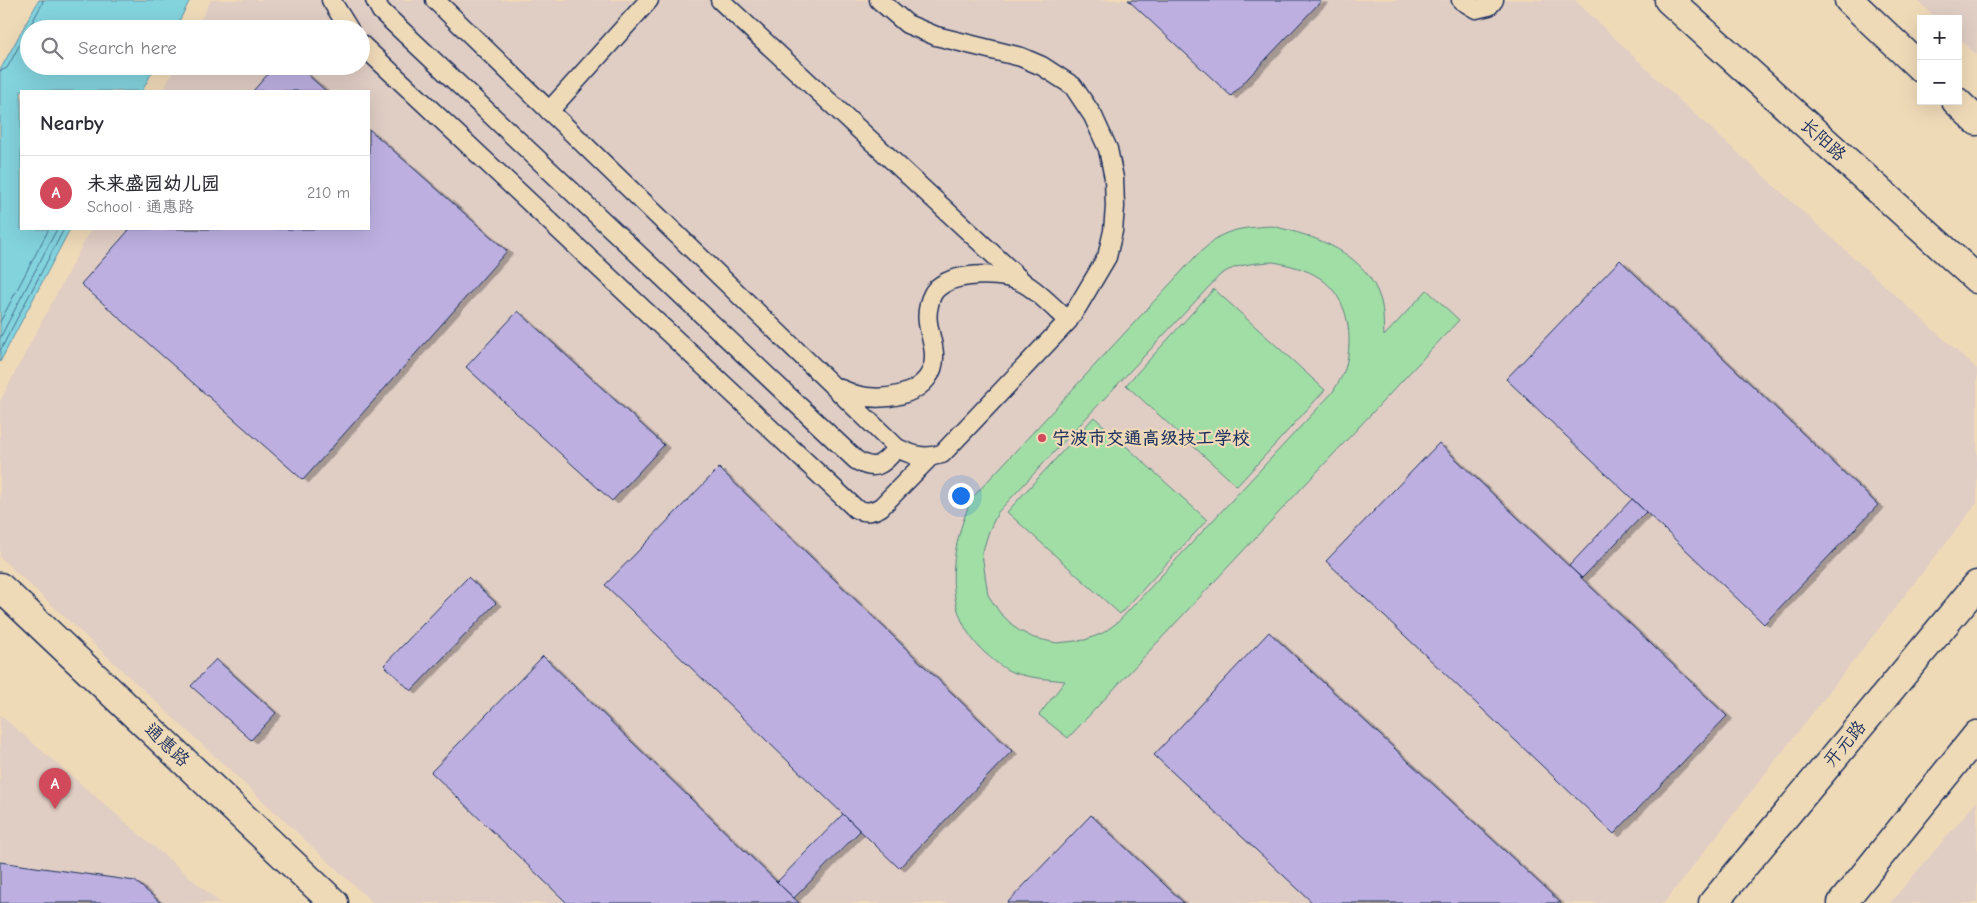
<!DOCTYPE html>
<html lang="en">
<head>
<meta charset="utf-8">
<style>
	:root { --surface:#fff; --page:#f7f7f7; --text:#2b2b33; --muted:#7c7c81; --line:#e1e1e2; --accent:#d1495b }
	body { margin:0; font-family:"Comic Neue","LXGW WenKai TC",sans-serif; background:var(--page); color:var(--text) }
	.controls { position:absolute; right:15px; top:15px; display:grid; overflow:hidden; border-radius:0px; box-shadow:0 5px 20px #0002 }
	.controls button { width:45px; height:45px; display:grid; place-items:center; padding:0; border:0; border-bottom:1px solid var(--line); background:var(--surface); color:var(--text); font:25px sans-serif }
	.you { position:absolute; left:960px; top:495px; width:18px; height:18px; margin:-12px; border:4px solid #fff; border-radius:50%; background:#1a73e8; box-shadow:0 0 0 8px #1a73e833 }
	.badge { display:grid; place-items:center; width:32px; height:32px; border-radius:50%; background:var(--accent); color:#fff; font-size:16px; font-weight:700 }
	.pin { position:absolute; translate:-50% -41px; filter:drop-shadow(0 1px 2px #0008) }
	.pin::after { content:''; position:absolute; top:26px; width:18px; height:15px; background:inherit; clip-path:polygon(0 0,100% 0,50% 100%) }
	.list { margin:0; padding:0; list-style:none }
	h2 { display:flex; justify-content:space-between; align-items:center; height:65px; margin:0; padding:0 20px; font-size:21px }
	h2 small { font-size:16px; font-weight:400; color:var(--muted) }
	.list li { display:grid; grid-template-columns:32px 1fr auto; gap:15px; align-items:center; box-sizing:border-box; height:75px; padding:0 20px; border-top:1px solid var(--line) }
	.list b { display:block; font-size:19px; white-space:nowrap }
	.list p { margin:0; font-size:16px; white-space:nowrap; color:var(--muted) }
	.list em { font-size:16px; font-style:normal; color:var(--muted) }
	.icon { flex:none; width:28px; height:28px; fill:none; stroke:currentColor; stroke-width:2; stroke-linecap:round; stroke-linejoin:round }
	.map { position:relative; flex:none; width:1977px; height:903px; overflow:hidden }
	.search { position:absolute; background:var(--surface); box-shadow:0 5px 20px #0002; left:20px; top:20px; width:350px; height:55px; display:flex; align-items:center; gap:12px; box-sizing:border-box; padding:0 18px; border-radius:28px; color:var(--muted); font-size:19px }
	.panel { position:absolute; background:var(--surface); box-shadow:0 5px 20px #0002; left:20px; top:90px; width:350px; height:140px; border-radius:0px }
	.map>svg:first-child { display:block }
</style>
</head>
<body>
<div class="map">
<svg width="1977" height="903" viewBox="0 0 1977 903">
	<defs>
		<filter id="shadow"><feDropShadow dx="5.5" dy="3" stdDeviation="0" flood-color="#0004"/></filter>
	</defs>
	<rect width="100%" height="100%" fill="#efdab8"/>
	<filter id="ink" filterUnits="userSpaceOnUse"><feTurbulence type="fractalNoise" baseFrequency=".02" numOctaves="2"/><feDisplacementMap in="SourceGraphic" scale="10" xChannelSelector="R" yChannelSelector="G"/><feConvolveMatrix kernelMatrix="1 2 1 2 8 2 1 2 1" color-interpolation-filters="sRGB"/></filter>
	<g filter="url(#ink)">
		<!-- built -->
		<g fill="#e0cdc4">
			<polygon points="211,0 1575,0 1677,98 1977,369 1977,503 1664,903 373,903 0,557 0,401 91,229 369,229 369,91 163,91 176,66 361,66 361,29 196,29"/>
			<polygon points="1917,0 1977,0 1977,55 1958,38 1958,19 1937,19"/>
			<polygon points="0,715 220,903 0,903"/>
			<polygon points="1977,801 1977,903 1890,903"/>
		</g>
		<!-- green -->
		<g fill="#a1dea5" stroke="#5e8682" fill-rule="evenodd">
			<path d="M1272,226C1316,236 1367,253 1381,301C1384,312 1383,325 1384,336L1427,290L1459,320L1068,738L1039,715L1065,681C1048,679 1029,678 1012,672C1002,668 992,659 984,652C940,610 950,548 972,498L1196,256C1202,251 1208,245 1214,240C1229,228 1254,227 1272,226ZM1273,262C1290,265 1306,269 1320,278C1349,298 1354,337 1345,369C1342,377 1337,385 1332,393L1118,622L1103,633L1085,640L1057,643L1034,638L1018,630L1000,613L988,595L982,554L989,531L998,512L1220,275C1236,264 1254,263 1273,262Z"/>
			<polygon points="1214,289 1325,390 1237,486 1126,385"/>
			<polygon points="1094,417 1207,520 1120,614 1007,512"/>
		</g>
		<!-- water -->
		<polygon fill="#83d3dd" stroke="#5991aa" points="39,0 190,0 175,29 29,29 29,66 155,66 142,91 21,91 21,229 70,229 0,362 0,70"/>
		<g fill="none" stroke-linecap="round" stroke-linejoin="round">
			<!-- shore -->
			<g stroke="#457191" stroke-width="1">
				<polyline points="0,71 7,68 42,4 43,0"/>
				<polyline points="0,322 49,229"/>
				<polyline points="0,338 57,229"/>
				<polyline points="0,351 64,229"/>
			</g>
		</g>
		<!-- building -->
		<g fill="#bdb0e1" stroke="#1b2f5e" filter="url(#shadow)">
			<polygon points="1128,0 1322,0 1231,96"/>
			<polygon points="275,66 298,66 326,91 253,91"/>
			<polygon points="369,129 507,251 303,480 81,284 130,229 369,229"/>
			<polygon points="1620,260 1878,505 1764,624 1506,379"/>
			<polygon points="518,311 664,445 612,501 466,367"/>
			<polygon points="1439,443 1727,716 1614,834 1326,561"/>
			<polygon points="719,468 1012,751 899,868 605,585"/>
			<polygon points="1632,499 1646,512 1582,578 1569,566"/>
			<polygon points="468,577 496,603 411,691 384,665"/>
			<polygon points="1269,632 1561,903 1313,903 1154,755"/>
			<polygon points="543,656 777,882 799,903 567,903 431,772"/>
			<polygon points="216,659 276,713 251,740 191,686"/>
			<polygon points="843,814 860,831 794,898 777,882"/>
			<polygon points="1091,815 1184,903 1007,903"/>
			<polygon points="0,862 135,881 161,903 0,903"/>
		</g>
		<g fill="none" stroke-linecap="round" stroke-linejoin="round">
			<!-- lane casing -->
			<g stroke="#1b2f5e" stroke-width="21">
				<g id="lane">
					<polyline points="331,0 349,29"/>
					<path d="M375,0L381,11L856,460C877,473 883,463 897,448"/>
					<path d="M435,0L897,448C914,456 924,459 942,454L1068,321L1078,306L1107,257L1113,231L1115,207L1114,178L1108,149L1093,116L1073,86L1042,66L1021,57L936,36L907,24L879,0"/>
					<polyline points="720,0 1024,283"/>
					<polyline points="1461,0 1476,9 1489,6 1494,0"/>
					<path d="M361,44L856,509C866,513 872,512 881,507L930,457"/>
					<polyline points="549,111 649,0"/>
					<path d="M838,388C844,390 850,393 856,395C886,403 936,394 934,354C933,337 924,323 929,305C930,298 934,290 940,286C959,272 1005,272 1025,284C1038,291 1056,310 1068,321"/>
				</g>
			</g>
			<!-- secondary casing -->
			<g stroke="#1b2f5e" stroke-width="31">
				<g id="secondary">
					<polyline points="1669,0 1977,279"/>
					<polyline points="1849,0 1921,68"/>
					<polyline points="1956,101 1977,121"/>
					<polyline points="0,587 334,903"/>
					<polyline points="1713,903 1977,585"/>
					<polyline points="1842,903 1977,735"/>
				</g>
			</g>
			<!-- lane -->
			<use href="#lane" stroke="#efdab8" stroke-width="18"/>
			<!-- secondary -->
			<use href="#secondary" stroke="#efdab8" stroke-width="28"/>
		</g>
	</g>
	<!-- markers -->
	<circle fill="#d1495b" stroke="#efdab8" stroke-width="2" cx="1042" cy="438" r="5"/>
	<g text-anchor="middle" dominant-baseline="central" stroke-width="4.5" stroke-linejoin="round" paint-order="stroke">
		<!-- street labels -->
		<g font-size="18" fill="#1b2f5e" stroke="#efdab8">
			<text transform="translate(1823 140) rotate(42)">长阳路</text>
			<text transform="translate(1845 744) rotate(-50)">开元路</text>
			<text transform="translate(167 745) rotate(43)">通惠路</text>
		</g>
		<!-- poi labels -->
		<g font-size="18" font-weight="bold" fill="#1b2f5e" stroke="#efdab8" text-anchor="start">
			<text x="1052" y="438">宁波市交通高级技工学校</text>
		</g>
	</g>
</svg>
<div class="controls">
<button>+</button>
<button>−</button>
</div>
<div class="you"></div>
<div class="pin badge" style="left:55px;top:809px">A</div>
<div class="search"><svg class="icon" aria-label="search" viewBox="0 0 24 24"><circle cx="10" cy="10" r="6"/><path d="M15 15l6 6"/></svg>Search here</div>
<section class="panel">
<h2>Nearby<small></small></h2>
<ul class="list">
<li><span class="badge">A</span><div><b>未来盛园幼儿园</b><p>School · 通惠路</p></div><em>210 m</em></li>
</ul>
</section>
</div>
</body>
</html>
